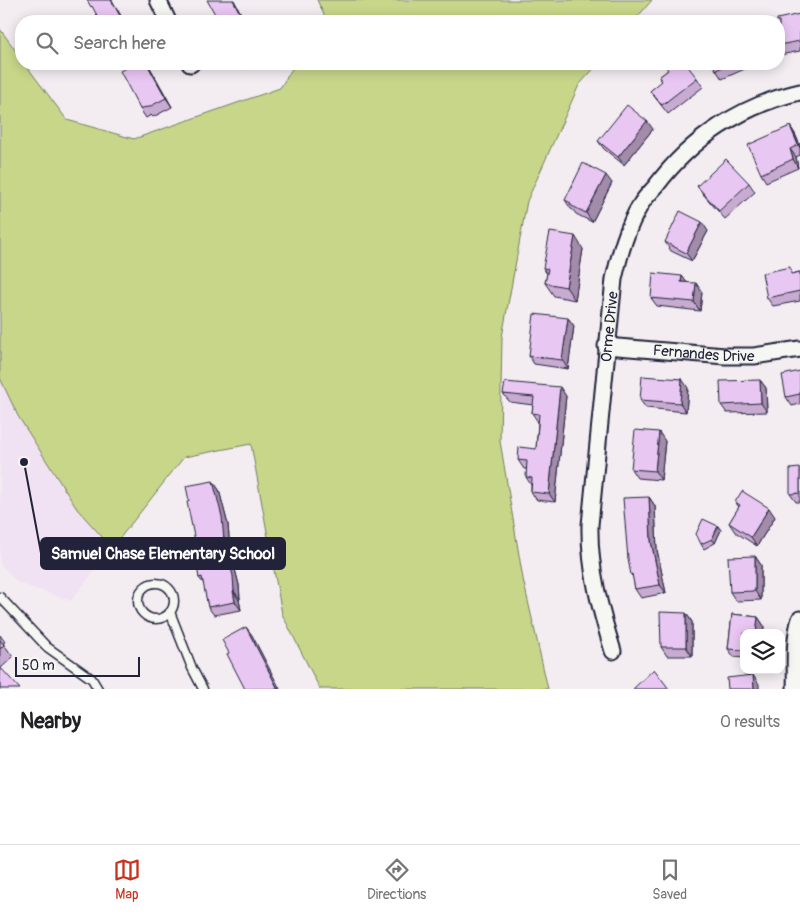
<!DOCTYPE html>
<html lang="en">
<head>
<meta charset="utf-8">
<style>
	:root { --surface:#fff; --page:#f6f6f6; --text:#202124; --muted:#757577; --line:#e0e0e0; --accent:#c8321e }
	body { margin:0; font-family:Pangolin,sans-serif; background:var(--page); color:var(--text) }
	.controls { position:absolute; right:15px; bottom:15px; display:grid; overflow:hidden; border-radius:10px; box-shadow:0 2px 12px #0003 }
	.controls button { width:45px; height:45px; display:grid; place-items:center; padding:0; border:0; border-bottom:1px solid var(--line); background:var(--surface); color:var(--text); font:25px sans-serif }
	.scale { position:absolute; left:15px; bottom:12px; width:125px; box-sizing:border-box; padding-left:5px; border:2px solid #22223b; border-top:0; font-size:14px; line-height:18px; white-space:nowrap; color:#22223b; -webkit-text-stroke:4px #f6f6f2; paint-order:stroke }
	.list { margin:0; padding:0; list-style:none }
	h2 { display:flex; justify-content:space-between; align-items:center; height:65px; margin:0; padding:0 20px; font-size:21px }
	h2 small { font-size:16px; font-weight:400; color:var(--muted) }
	.icon { flex:none; width:28px; height:28px; fill:none; stroke:currentColor; stroke-width:2; stroke-linecap:round; stroke-linejoin:round }
	.map { position:relative; flex:none; width:800px; height:689px; overflow:hidden }
	.search { position:absolute; background:var(--surface); box-shadow:0 2px 12px #0003; left:15px; right:15px; top:15px; height:55px; display:flex; align-items:center; gap:12px; box-sizing:border-box; padding:0 18px; border-radius:20px; color:var(--muted); font-size:19px }
	.sheet { height:155px; background:var(--surface) }
	nav { display:flex; justify-content:space-around; align-items:center; box-sizing:border-box; height:70px; border-top:1px solid var(--line); background:var(--surface); font-size:14px; color:var(--muted) }
	nav a { display:grid; justify-items:center; gap:2px }
	nav .on { color:var(--accent) }
	.map>svg:first-child { display:block }
</style>
</head>
<body>
<div class="map">
<svg width="800" height="689" viewBox="0 0 800 689">
	<rect width="100%" height="100%" fill="#f3edf2"/>
	<filter id="ink" filterUnits="userSpaceOnUse"><feTurbulence type="fractalNoise" baseFrequency=".02" numOctaves="2"/><feDisplacementMap in="SourceGraphic" scale="10" xChannelSelector="R" yChannelSelector="G"/><feConvolveMatrix kernelMatrix="1 2 1 2 8 2 1 2 1" color-interpolation-filters="sRGB"/></filter>
	<g filter="url(#ink)">
		<!-- built -->
		<polygon fill="#f0e2f2" points="0,378 18,416 77,509 112,548 71,601 18,583 0,564"/>
		<!-- green -->
		<g fill="#c8d68a" stroke="#757c62">
			<polygon points="317,0 652,0 634,21 322,21 325,17"/>
			<polygon points="0,29 21,58 21,64 25,64 67,120 134,139 280,88 295,64 598,64 579,85 527,201 502,337 500,441 523,579 548,689 320,689 282,614 251,444 184,457 112,548 77,509 18,416 0,378"/>
		</g>
		<g fill="none" stroke-linecap="round" stroke-linejoin="round">
			<!-- lane casing -->
			<g stroke="#22223b" stroke-width="11">
				<g id="lane">
					<circle cx="156" cy="601" r="18"/>
					<polyline points="0,597 47,647 92,679 98,689"/>
					<polyline points="170,612 192,668 203,689"/>
				</g>
			</g>
			<!-- street casing -->
			<g stroke="#22223b" stroke-width="19">
				<g id="street">
					<polyline points="158,0 168,21"/>
					<polyline points="190,64 191,64"/>
					<path id="s1" d="M606,346L725,356H754L800,349"/>
					<path id="s2" d="M613,651C600,609 589,568 590,525L614,279C620,253 627,227 641,204C645,197 651,192 656,186C691,139 742,105 800,92"/>
					<path d="M795,689C796,667 793,641 800,619"/>
				</g>
			</g>
			<!-- lane -->
			<use href="#lane" stroke="#f6f6f2" stroke-width="8"/>
			<!-- street -->
			<use href="#street" stroke="#f6f6f2" stroke-width="15"/>
		</g>
		<!-- wall -->
		<g fill="#c8abd1" stroke="#22223b">
			<polygon points="800,14 800,51 780,55 779,54 779,21"/>
			<polygon points="124,64 148,64 172,107 153,117 151,115 146,118 140,109 126,68"/>
			<polygon points="242,64 256,64 245,69"/>
			<polygon points="713,64 756,64 722,79 716,70"/>
			<polygon points="668,70 697,78 703,87 668,114 650,91 662,82 659,77"/>
			<polygon points="790,126 795,134 800,145 800,155 796,157 798,168 766,182 761,174"/>
			<polygon points="653,129 624,165 604,149 598,141"/>
			<polygon points="612,183 592,222 576,214 573,210 571,209 565,200"/>
			<polygon points="749,183 755,192 725,219 703,194 697,186"/>
			<polygon points="708,231 692,261 671,251 665,242"/>
			<polygon points="583,249 575,300 554,296 545,283 547,274 543,268"/>
			<polygon points="800,272 800,301 773,306 767,298 794,273"/>
			<polygon points="682,276 687,283 702,292 700,311 657,306 651,298"/>
			<polygon points="568,318 574,326 568,369 534,364 529,356"/>
			<polygon points="800,371 800,404 792,406 786,397"/>
			<polygon points="760,380 766,388 767,412 727,413 721,405"/>
			<polygon points="688,388 686,412 646,408 640,400"/>
			<polygon points="503,394 566,396 555,502 537,500 531,492 531,485 526,477 527,469 524,469 518,460 536,449 538,422 532,413 533,405 510,402"/>
			<polygon points="665,441 661,480 637,478 631,469"/>
			<polygon points="800,468 800,502 796,502 790,494"/>
			<polygon points="213,481 219,490 228,525 230,550 239,585 240,599 239,600 241,610 214,615 208,607 204,584 199,578 199,561 189,501"/>
			<polygon points="649,497 655,506 657,550 666,593 641,598 635,589 633,577 631,575"/>
			<polygon points="735,502 775,517 757,546 735,532 729,523 739,507"/>
			<polygon points="721,530 715,543 704,549 701,544"/>
			<polygon points="755,556 761,565 761,600 736,601 730,592"/>
			<polygon points="686,613 692,622 692,656 667,656 661,647"/>
			<polygon points="732,614 758,617 764,626 763,633 744,633 744,658 734,657 728,649"/>
			<polygon points="0,635 5,642 3,643 13,657 1,668 0,689"/>
		</g>
		<!-- shaded-wall -->
		<g fill="#a38baa" stroke="#22223b">
			<polygon points="111,0 112,0 124,21 123,21"/>
			<polygon points="233,0 234,0 245,21 244,21"/>
			<polygon points="147,64 148,64 172,107 166,98"/>
			<polygon points="647,121 653,129 624,165 618,157"/>
			<polygon points="790,126 795,134 800,145 800,148"/>
			<polygon points="790,149 796,157 798,168 793,159"/>
			<polygon points="606,175 612,183 592,222 586,213"/>
			<polygon points="702,222 708,231 692,261 686,253"/>
			<polygon points="575,236 583,249 575,300 566,287"/>
			<polygon points="682,276 688,284 681,282"/>
			<polygon points="696,283 702,292 700,311 694,302"/>
			<polygon points="568,318 574,326 568,369 562,360"/>
			<polygon points="682,379 688,388 686,412 680,403"/>
			<polygon points="760,380 766,388 767,412 761,403"/>
			<polygon points="560,387 566,396 555,502 549,494"/>
			<polygon points="659,432 665,441 661,480 655,471"/>
			<polygon points="213,481 219,490 228,525 230,550 239,585 240,599 234,591"/>
			<polygon points="649,497 655,506 657,550 666,593 660,585 651,541"/>
			<polygon points="769,508 775,517 757,546 751,537"/>
			<polygon points="718,526 721,530 715,543 712,539"/>
			<polygon points="755,556 761,565 761,600 755,591"/>
			<polygon points="233,591 239,600 241,610 235,602"/>
			<polygon points="686,613 692,622 692,656 686,647"/>
			<polygon points="758,617 764,626 763,633 756,633"/>
			<polygon points="246,627 252,635 280,689 278,689"/>
			<polygon points="753,675 759,684 759,689 754,689"/>
		</g>
		<!-- building -->
		<g fill="#e9c7f3" stroke="#22223b">
			<polygon points="87,0 111,0 123,21 100,21 92,6 91,7"/>
			<polygon points="207,0 233,0 244,21 219,21"/>
			<polygon points="800,14 800,41 779,45 779,21 777,21 777,19"/>
			<polygon points="124,64 147,64 166,98 147,108 146,107 140,109 120,71 126,68"/>
			<polygon points="664,64 686,64 697,78 662,105 650,91 662,81 659,77 668,70"/>
			<polygon points="713,64 730,64 716,70"/>
			<polygon points="627,105 647,121 618,157 598,141"/>
			<polygon points="790,126 798,145 790,149 793,159 761,174 748,145"/>
			<polygon points="726,159 749,183 719,211 697,186"/>
			<polygon points="583,163 606,175 586,213 570,205 571,203 565,200"/>
			<polygon points="680,211 702,222 686,253 665,242"/>
			<polygon points="550,232 575,236 566,287 545,283 548,269 543,268"/>
			<polygon points="790,267 791,274 800,272 800,291 767,298 762,273"/>
			<polygon points="653,273 682,276 681,282 696,283 694,302 651,298"/>
			<polygon points="534,314 568,318 562,360 529,356"/>
			<polygon points="800,371 800,394 786,397 782,375"/>
			<polygon points="642,376 682,379 680,403 640,400"/>
			<polygon points="760,380 761,403 721,405 720,381"/>
			<polygon points="505,382 560,387 549,494 531,492 532,478 526,477 527,461 518,460 519,447 536,449 539,414 532,413 534,397 503,394"/>
			<polygon points="635,430 659,432 655,471 631,469"/>
			<polygon points="800,468 800,493 790,494 790,469"/>
			<polygon points="213,481 222,517 224,541 233,576 234,591 233,591 235,602 208,607 202,577 199,578 196,562 199,561 187,502 189,501 186,486"/>
			<polygon points="742,491 769,508 751,537 729,523 740,505 735,502"/>
			<polygon points="649,497 651,541 660,585 635,589 632,574 631,575 628,559 623,498"/>
			<polygon points="703,519 718,526 712,539 701,544 696,534"/>
			<polygon points="755,556 755,591 730,592 728,557"/>
			<polygon points="660,612 686,613 686,647 661,647"/>
			<polygon points="732,614 758,617 756,633 744,633 744,650 728,649"/>
			<polygon points="246,627 278,689 245,689 227,654 229,653 222,640"/>
			<polygon points="0,640 4,645 0,649"/>
			<polygon points="0,667 20,689 0,689"/>
			<polygon points="654,669 669,689 633,689"/>
			<polygon points="753,675 754,689 728,689 727,678"/>
		</g>
	</g>
	<g text-anchor="middle" dominant-baseline="central" stroke-width="4.5" stroke-linejoin="round" paint-order="stroke">
		<!-- street labels -->
		<g font-size="15" fill="#22223b" stroke="#f6f6f2">
			<text stroke="none"><textPath href="#s2" startOffset="328">Orme Drive</textPath></text>
			<text stroke="none"><textPath href="#s1" startOffset="98">Fernandes Drive</textPath></text>
		</g>
	</g>
	<!-- callouts -->
	<path fill="none" stroke="#22223b" stroke-width="2" d="M24 462L41 553"/>
	<circle fill="#22223b" stroke="#f6f6f2" stroke-width="2" cx="24" cy="462" r="5"/>
	<rect fill="#22223b" stroke="#22223b" stroke-width="2" x="41" y="538" width="244" height="31" rx="5"/>
	<g font-size="16" text-anchor="middle" font-weight="bold" fill="#fff">
		<text x="163" y="559">Samuel Chase Elementary School</text>
	</g>
</svg>
<div class="controls">
<button><svg class="icon" aria-label="layers" viewBox="0 0 24 24"><path d="M12 4l9 5-9 5-9-5zM3 14l9 5 9-5"/></svg></button>
</div>
<div class="scale">50 m</div>
<div class="search"><svg class="icon" aria-label="search" viewBox="0 0 24 24"><circle cx="10" cy="10" r="6"/><path d="M15 15l6 6"/></svg>Search here</div>
</div>
<section class="sheet">
<h2>Nearby<small>0 results</small></h2>
<ul class="list">
</ul>
</section>
<nav>
<a class="on"><svg class="icon" aria-label="map" viewBox="0 0 24 24"><path d="M3 6l6-2 6 2 6-2v14l-6 2-6-2-6 2zM9 4v14M15 6v14"/></svg>Map</a>
<a><svg class="icon" aria-label="directions" viewBox="0 0 24 24"><path d="M12 3l9 9-9 9-9-9zM9 14v-3h6M13 9l2 2-2 2"/></svg>Directions</a>
<a><svg class="icon" aria-label="saved" viewBox="0 0 24 24"><path d="M7 4h10v16l-5-4-5 4z"/></svg>Saved</a>
</nav>
</body>
</html>
